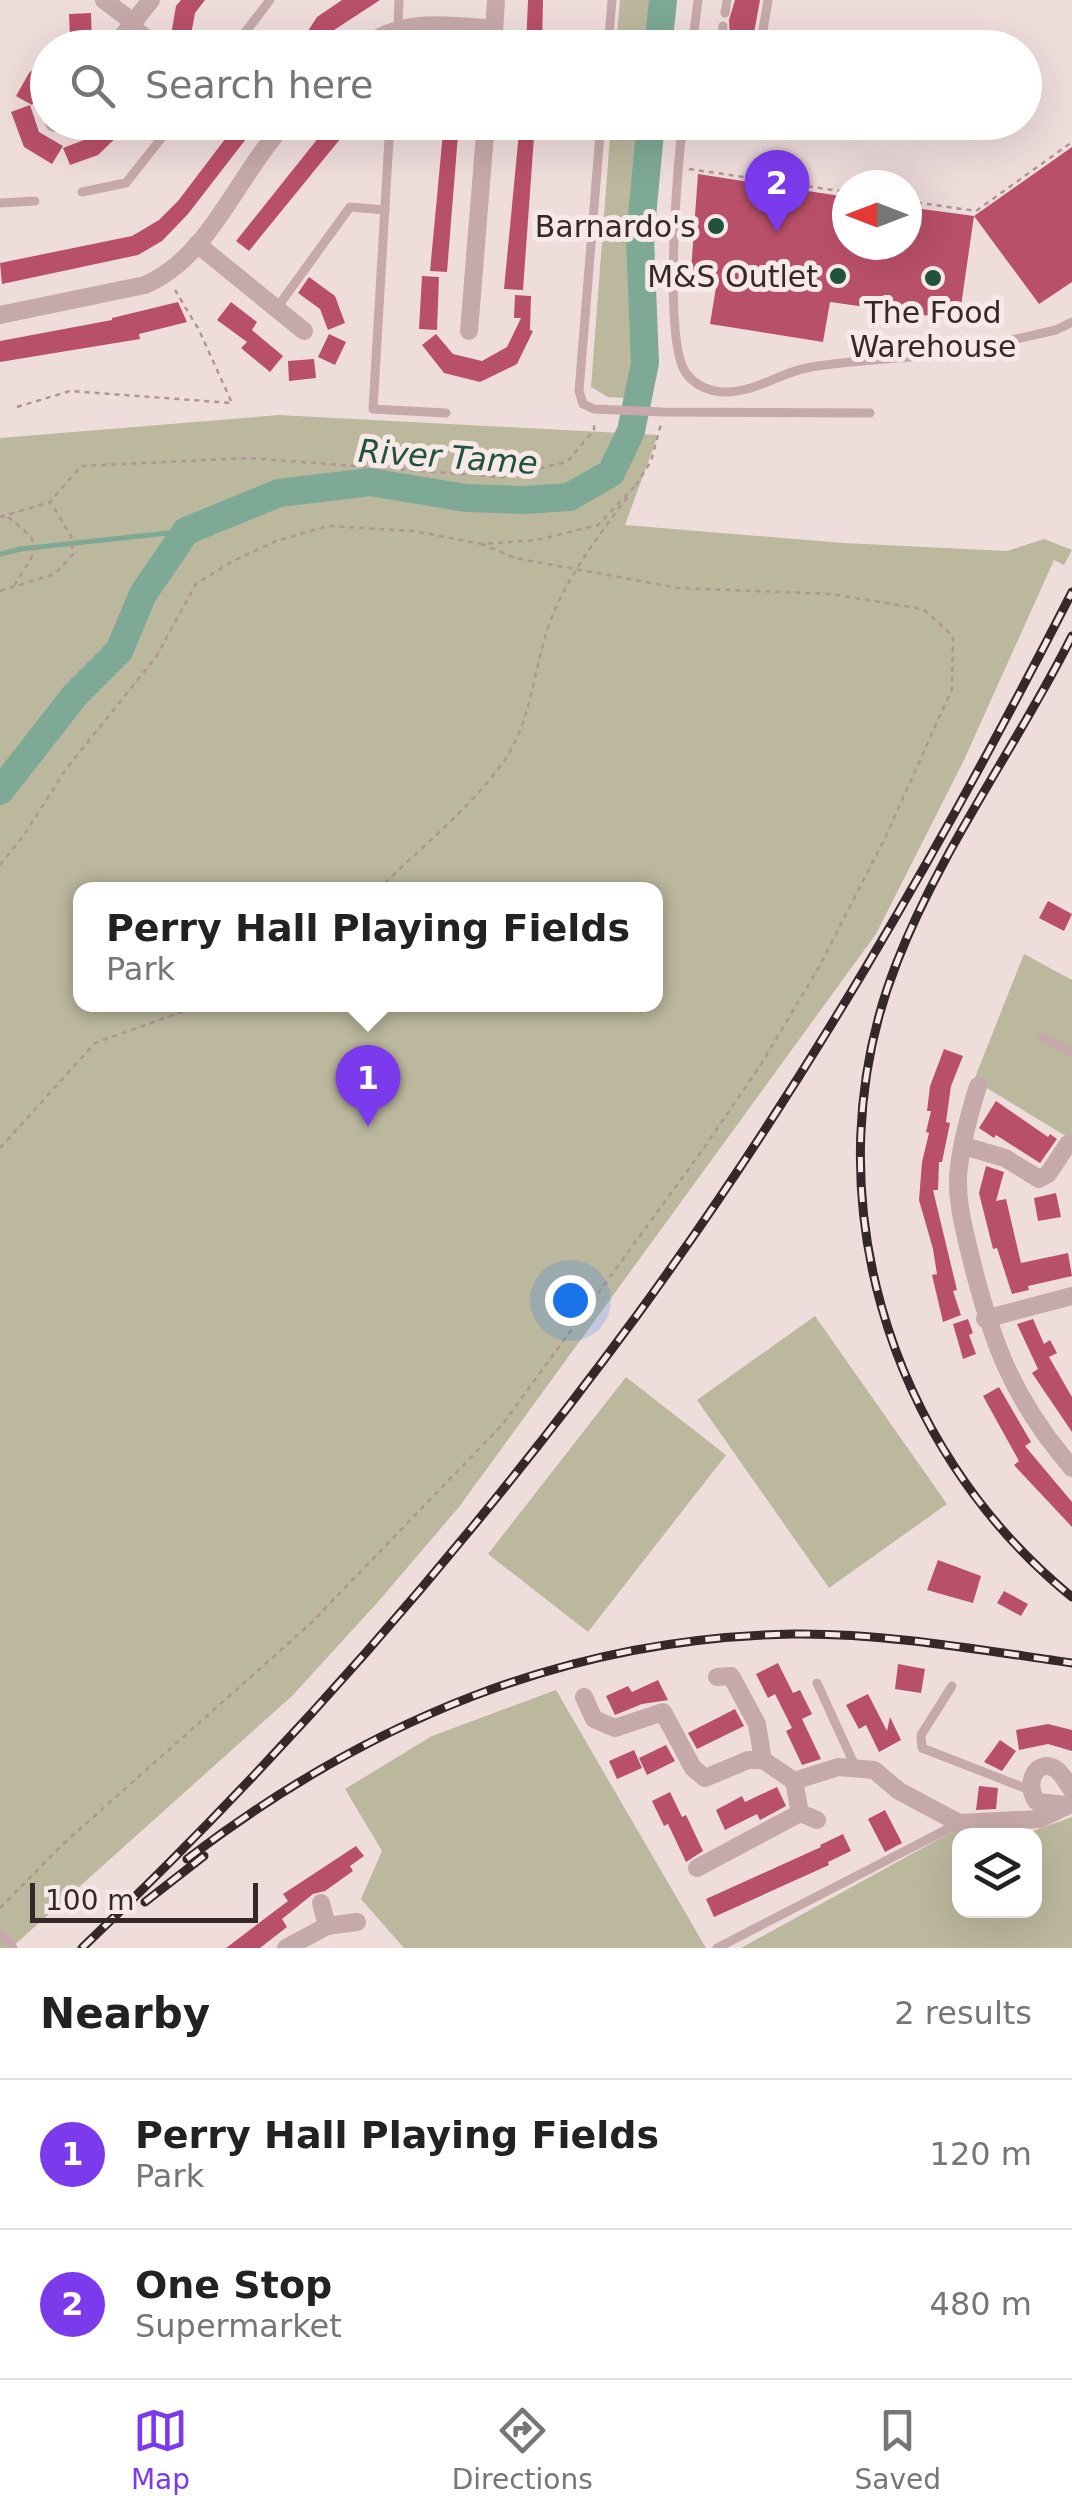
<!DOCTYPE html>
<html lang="en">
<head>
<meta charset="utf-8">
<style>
	:root { --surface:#fff; --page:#f6f6f6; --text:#222; --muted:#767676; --line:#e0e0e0; --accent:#7c3aed }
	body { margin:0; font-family:"DejaVu Sans",sans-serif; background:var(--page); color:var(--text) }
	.controls { position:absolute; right:30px; bottom:30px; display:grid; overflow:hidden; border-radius:20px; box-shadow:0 10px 40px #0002 }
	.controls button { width:90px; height:90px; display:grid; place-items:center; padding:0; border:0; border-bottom:2px solid var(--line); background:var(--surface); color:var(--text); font:50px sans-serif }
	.compass { position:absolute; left:832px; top:170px; width:90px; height:90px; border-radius:50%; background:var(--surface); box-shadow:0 10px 40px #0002; rotate:270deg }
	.scale { position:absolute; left:30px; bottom:25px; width:228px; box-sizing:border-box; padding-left:10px; border:5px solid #34282a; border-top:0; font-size:28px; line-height:35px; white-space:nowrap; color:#34282a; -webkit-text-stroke:8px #f7e9e8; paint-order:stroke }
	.you { position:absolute; left:570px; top:1300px; width:35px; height:35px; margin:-25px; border:8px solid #fff; border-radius:50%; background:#1a73e8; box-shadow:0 0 0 15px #1a73e833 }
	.badge { display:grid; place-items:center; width:65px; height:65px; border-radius:50%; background:var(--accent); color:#fff; font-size:32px; font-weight:700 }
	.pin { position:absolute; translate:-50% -82px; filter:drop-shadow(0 2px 5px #0008) }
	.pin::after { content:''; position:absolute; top:52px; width:35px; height:30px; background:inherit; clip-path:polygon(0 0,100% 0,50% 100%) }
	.popup { position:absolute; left:73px; top:882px; width:590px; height:130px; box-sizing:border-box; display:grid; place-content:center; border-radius:20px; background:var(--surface); filter:drop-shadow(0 2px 8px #0005); font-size:32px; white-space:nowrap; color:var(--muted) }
	.popup b { font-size:38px; color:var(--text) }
	.popup::after { content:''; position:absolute; left:50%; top:100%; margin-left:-20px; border:20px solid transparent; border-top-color:var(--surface) }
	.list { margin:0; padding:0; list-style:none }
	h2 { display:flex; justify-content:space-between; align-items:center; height:130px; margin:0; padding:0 40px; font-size:42px }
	h2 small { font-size:32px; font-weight:400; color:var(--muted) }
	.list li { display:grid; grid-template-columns:65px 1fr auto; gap:30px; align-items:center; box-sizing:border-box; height:150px; padding:0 40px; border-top:2px solid var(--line) }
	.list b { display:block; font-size:38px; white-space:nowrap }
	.list p { margin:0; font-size:32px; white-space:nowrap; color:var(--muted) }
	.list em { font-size:32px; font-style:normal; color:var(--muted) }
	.icon { flex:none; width:55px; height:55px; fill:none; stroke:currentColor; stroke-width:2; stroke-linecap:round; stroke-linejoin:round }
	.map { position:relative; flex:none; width:1072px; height:1948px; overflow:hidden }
	.search { position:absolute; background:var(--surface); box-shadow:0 10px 40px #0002; left:30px; right:30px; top:30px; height:110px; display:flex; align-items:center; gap:25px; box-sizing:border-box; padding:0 35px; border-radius:55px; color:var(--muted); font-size:38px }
	.sheet { height:430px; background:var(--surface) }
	nav { display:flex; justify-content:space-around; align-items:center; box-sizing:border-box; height:140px; border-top:2px solid var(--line); background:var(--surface); font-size:28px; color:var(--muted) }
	nav a { display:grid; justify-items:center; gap:5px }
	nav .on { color:var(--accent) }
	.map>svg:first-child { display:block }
</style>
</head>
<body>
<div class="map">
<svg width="1072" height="1948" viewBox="0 0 1072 1948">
	<rect width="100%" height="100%" fill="#efdddc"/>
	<!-- green -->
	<g fill="#bcb89e" fill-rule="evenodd">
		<polygon points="620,0 656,0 651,47 616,47"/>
		<polygon points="611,123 641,123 634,180 631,299 634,356 627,398 608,397 591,387"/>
		<path d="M279,415L658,435L625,525L844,543L1007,551L1044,539L1072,550L1064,565L1054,560L964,760L876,934L459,1507L377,1603L292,1696L11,1948H0V438ZM80,890H656V1004H80Z"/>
		<polygon points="1024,954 1072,980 1072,1140 974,1080"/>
		<polygon points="815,1316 947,1504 829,1588 697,1400"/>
		<polygon points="626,1377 726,1455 588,1632 488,1554"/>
		<polygon points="556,1690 706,1948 404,1948 361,1899 382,1851 345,1789 432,1736"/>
		<path d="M1072,1817V1948H741L955,1830L1030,1832ZM960,1836H1034V1910H960Z"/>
	</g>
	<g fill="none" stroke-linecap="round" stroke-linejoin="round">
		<!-- stream -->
		<polyline stroke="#7ea996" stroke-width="5" points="0,554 21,549 186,531"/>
		<!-- river -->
		<g stroke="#7ea996" stroke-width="28">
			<polyline points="658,48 663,0"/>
			<polyline points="0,791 75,695 119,651 143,594 186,531 279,493 370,482 466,498 526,500 569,497 611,473 631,431 645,363 640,237 651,122"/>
		</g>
	</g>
	<!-- building -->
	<g fill="#b95069">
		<polygon points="181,0 205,0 195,13 189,46 170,41 176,6"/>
		<polygon points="342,0 380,0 328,34 318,48 297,48 317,17"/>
		<polygon points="528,0 543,0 542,48 526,48"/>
		<polygon points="735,0 760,0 752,44 730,41 729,20"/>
		<polygon points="91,13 92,44 88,48 59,48 70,38 69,14"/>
		<polygon points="48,57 48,77 32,105 16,96 29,73"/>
		<polygon points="30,105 39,132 63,146 52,164 24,147 11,112"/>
		<polygon points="105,122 115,122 123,131 98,155 70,165 63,148 89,138"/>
		<polygon points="238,122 259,122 188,214 162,241 138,255 2,284 0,263 132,236 159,220 178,201"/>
		<polygon points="331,122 354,122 249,251 236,241"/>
		<polygon points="444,122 459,122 447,272 430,271"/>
		<polygon points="520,122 535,123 523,290 504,289"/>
		<polygon points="1072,147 1072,282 1039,304 974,216 959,320 830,302 823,342 710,324 718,275 691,271 698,174 847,197 847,245 907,245 907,207 974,216"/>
		<polygon points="422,276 439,277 437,330 419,329"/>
		<polygon points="309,277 335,296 345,323 328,330 320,309 298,293"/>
		<polygon points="515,295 531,296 530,330 533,331 517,364 480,382 444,373 422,345 436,334 453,354 482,361 507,347 521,318 514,318"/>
		<polygon points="178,302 187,322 139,334 140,339 0,362 0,341 112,320 112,318"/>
		<polygon points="231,302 257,322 252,330 283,356 270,372 241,348 247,342 217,320"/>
		<polygon points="329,334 346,342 335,365 318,357"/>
		<polygon points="314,359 316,378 289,381 288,361"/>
		<polygon points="1048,901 1072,914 1064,931 1039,918"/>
		<polygon points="944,1049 963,1056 951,1086 946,1122 950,1123 942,1162 939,1162 938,1190 933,1190 957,1290 953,1291 961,1315 943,1322 932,1275 937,1274 933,1249 919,1200 922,1162 929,1133 926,1132 931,1111 927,1111 930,1086"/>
		<polygon points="996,1101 1048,1137 1050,1134 1057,1139 1040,1163 996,1135 994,1138 979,1128"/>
		<polygon points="986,1166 1004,1172 996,1201 1006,1199 1021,1263 1068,1253 1072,1276 1028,1286 1029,1290 1012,1294 997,1248 993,1249 979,1193"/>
		<polygon points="1056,1193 1061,1217 1038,1221 1034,1198"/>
		<polygon points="968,1319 973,1333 969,1335 976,1354 963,1359 953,1324"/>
		<polygon points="1033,1319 1044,1344 1050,1340 1057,1353 1049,1357 1072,1397 1072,1432 1032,1373 1038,1369 1017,1324"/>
		<polygon points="999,1387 1031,1442 1025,1446 1072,1502 1072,1527 1014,1465 1019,1461 983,1396"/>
		<polygon points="938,1560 981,1576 973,1603 927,1590"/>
		<polygon points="1004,1591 1028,1604 1021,1616 997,1603"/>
		<polygon points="778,1663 793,1693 800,1690 812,1714 802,1719 821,1759 802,1765 786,1731 792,1728 775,1694 768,1698 756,1674"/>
		<polygon points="898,1664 925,1669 921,1693 895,1689"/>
		<polygon points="658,1680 668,1700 642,1704 615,1715 606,1696 628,1686 632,1692"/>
		<polygon points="868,1694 887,1731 890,1717 901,1740 879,1752 866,1725 859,1729 846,1705"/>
		<polygon points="735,1709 744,1726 697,1749 688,1733"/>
		<polygon points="1048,1724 1072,1730 1072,1751 1048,1744 1019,1750 1016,1730"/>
		<polygon points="1000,1740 1016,1751 1002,1771 984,1762"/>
		<polygon points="666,1745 675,1761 647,1775 639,1758"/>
		<polygon points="634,1750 642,1768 617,1779 609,1761"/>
		<polygon points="979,1786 998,1788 996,1809 976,1810"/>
		<polygon points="777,1787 786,1806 760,1820 757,1814 725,1830 716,1810 742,1796 745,1802"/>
		<polygon points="670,1792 682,1817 686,1815 703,1851 686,1862 668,1824 664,1826 652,1801"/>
		<polygon points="885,1810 902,1843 885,1852 868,1819"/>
		<polygon points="843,1834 851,1851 828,1862 829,1865 714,1917 706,1899 821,1847 820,1845"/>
		<polygon points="356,1846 364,1856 350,1866 353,1871 325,1891 313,1894 282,1919 287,1927 260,1948 226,1948 288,1901 283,1894"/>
	</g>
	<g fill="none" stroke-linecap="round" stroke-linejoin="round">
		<!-- path -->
		<g stroke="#b19495" stroke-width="2.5" stroke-dasharray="5 5" stroke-linecap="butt">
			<polyline points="689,169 847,192"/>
			<polyline points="907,201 976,211 1072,142"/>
			<polyline points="17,407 70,391 232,403 199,330 175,290"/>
			<polyline points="636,485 651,461 661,424"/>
			<polyline points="0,517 50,502 81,466 249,458 502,477 567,462 594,430 594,422"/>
			<path d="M8,517C47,548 38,545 14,586"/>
			<polyline points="0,591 55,574 73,554 71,536 51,503"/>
			<polyline points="0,865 24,835 66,769 156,657 196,584 233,561 276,541 328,526 414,531 482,544 537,540 598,525 637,484"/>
			<path d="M378,890C419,849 468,810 502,764C533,721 533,667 551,619C569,574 600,534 628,496"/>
			<polyline points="0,1148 95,1043 204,1004"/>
			<polyline points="0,1908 62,1845 310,1624 502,1425 701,1152 760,1066 819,967 885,838 952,689 953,636 923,609 831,594 679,588 515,558 482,544"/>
		</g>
		<!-- lane -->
		<g stroke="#c6a9aa" stroke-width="9">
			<polyline points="725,13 727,0"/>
			<polyline points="133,22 166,48"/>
			<polyline points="398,29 399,0"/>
			<polyline points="233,48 270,0"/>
			<polyline points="395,48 396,30"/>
			<polyline points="608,48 612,0"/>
			<polyline points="692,48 698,0"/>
			<polyline points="721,48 723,26"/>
			<polyline points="760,48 768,0"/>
			<polyline points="390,122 373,409 446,413"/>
			<polyline points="601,122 579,391 583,404 594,409 663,412 870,413"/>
			<path d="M683,122C677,166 663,341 686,373C695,386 711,392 726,392C755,392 778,374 806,368C849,360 893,360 935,354C976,349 1016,339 1056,330L1072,322"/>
			<polyline points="82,192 126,183 174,122"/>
			<polyline points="0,203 35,201"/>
			<polyline points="276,309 350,207 385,210"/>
			<polyline points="1041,1037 1072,1053"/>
			<polyline points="817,1683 855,1766"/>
			<polyline points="952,1686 921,1735 922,1748 1030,1790"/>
			<polyline points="0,1932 13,1948"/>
			<polyline points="717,1948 959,1823"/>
		</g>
		<!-- street -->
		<g stroke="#c6a9aa" stroke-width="18">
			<polyline points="104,0 133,22"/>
			<polyline points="113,48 151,0"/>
			<path d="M363,48C401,17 448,25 494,29"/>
			<polyline points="493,48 496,0"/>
			<polyline points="54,123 54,122"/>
			<polyline points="197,244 304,331"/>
			<path d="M0,315L145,285C212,256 238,172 287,122"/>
			<polyline points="469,331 486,122"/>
			<path d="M978,1086C969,1115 960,1147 958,1177C957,1204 964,1228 970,1254C991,1341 1013,1400 1072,1468"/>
			<polyline points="964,1146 1005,1158 1039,1179 1048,1174 1068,1144"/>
			<polyline points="985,1319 1072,1296"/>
			<polyline points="717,1677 731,1676 757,1724 763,1760 794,1781 838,1767 874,1770 899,1791 959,1823 1040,1819 1069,1805"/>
			<polyline points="584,1697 594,1719 615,1728 663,1712 693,1768 705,1778 748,1760 763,1760"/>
			<polyline points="794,1781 800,1813 817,1820"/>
			<path d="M1067,1805L1037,1802C1023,1783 1037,1756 1057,1770C1063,1775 1068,1785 1072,1790"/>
			<polyline points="697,1868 800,1813"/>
			<polyline points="321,1903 327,1926"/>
			<polyline points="286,1948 327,1926 357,1922"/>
		</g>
		<!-- rail casing -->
		<g stroke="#34282a" stroke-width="9">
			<g id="rail">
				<path d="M1072,636C1017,746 942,847 897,962C808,1187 887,1447 1072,1597"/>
				<path d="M187,1859C367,1722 564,1638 793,1634C887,1633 980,1650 1072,1663"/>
				<polyline points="145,1902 204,1856"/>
				<path d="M82,1948C284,1756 470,1542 635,1318C802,1090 944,843 1072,592"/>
			</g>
		</g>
		<!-- rail -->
		<use href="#rail" stroke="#f7e9e8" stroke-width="5" stroke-dasharray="15" stroke-linecap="butt"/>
	</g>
	<!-- markers -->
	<g fill="#22513e" stroke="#f7e9e8" stroke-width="4">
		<circle cx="716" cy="226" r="10"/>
		<circle cx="838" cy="276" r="10"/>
		<circle cx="933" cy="278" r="10"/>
	</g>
	<g text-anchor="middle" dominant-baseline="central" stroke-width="10" stroke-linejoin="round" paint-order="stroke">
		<!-- poi labels -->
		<g font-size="30" fill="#34282a" stroke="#f7e9e8" text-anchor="end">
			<text x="696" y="226">Barnardo's</text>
			<text x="818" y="276">M&amp;S Outlet</text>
			<text x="933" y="312" text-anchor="middle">The Food<tspan x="933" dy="34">Warehouse</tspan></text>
		</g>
		<!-- water labels -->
		<g font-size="32" font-style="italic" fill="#22513e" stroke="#f7e9e8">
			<text transform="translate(448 457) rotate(4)">River Tame</text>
		</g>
	</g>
</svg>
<div class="controls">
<button><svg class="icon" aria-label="layers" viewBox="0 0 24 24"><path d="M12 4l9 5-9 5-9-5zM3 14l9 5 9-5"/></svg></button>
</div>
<svg class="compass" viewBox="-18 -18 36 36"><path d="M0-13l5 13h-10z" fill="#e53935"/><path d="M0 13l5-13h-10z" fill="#767676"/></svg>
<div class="scale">100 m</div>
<div class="you"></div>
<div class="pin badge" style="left:368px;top:1127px">1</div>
<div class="popup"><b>Perry Hall Playing Fields</b>Park</div>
<div class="pin badge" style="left:777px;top:232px">2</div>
<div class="search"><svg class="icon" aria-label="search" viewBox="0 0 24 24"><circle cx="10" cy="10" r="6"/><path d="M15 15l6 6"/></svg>Search here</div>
</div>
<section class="sheet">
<h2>Nearby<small>2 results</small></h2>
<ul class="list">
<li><span class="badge">1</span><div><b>Perry Hall Playing Fields</b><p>Park</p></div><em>120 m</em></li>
<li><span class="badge">2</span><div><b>One Stop</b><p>Supermarket</p></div><em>480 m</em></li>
</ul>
</section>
<nav>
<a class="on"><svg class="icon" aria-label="map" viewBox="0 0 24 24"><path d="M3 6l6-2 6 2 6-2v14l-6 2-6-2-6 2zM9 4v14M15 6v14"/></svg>Map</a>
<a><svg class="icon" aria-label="directions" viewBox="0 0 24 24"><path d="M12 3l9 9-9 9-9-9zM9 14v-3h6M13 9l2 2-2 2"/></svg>Directions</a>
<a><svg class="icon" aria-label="saved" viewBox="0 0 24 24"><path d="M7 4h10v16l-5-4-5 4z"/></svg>Saved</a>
</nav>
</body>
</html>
